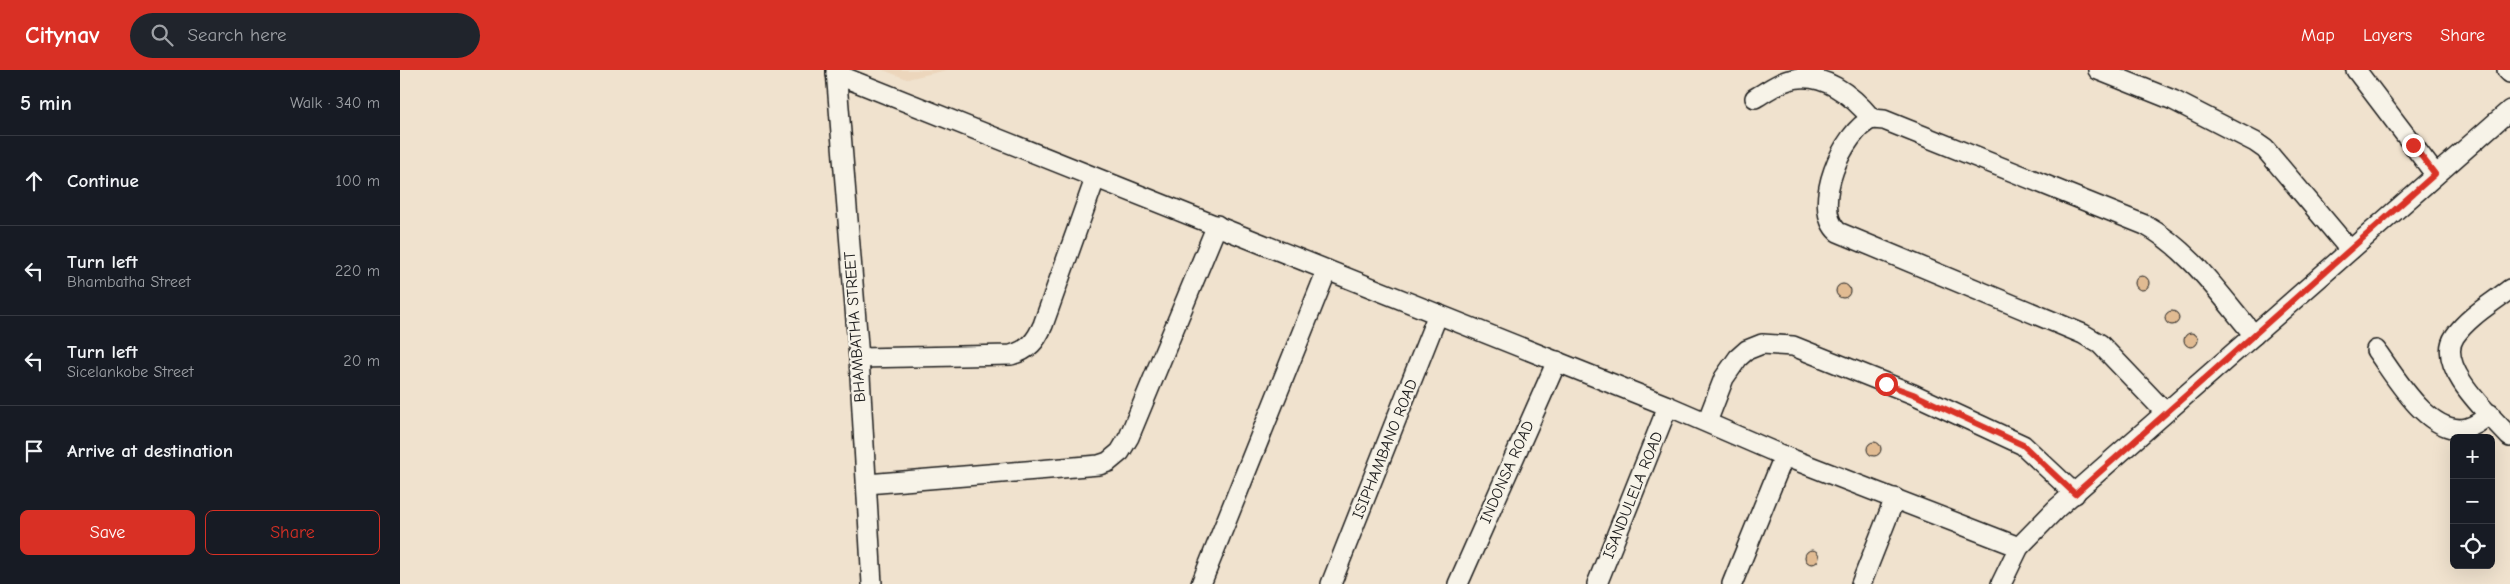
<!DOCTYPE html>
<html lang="en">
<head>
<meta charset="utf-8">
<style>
	:root { --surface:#171b24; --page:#20242c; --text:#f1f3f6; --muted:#9ea1a6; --line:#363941; --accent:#d93025 }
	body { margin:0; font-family:"Comic Neue",sans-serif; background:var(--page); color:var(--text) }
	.controls { position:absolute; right:15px; bottom:15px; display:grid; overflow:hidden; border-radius:8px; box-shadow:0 5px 20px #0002 }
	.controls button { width:45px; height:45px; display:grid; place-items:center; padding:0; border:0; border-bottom:1px solid var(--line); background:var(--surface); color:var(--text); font:25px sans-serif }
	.stop { position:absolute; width:15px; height:15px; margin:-11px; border:4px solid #d93025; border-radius:50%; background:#fff }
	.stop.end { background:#d93025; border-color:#fff; box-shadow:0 1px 5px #0008 }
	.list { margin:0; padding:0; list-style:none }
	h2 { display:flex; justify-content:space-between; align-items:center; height:65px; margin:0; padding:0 20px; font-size:21px }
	h2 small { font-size:16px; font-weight:400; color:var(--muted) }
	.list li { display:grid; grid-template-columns:32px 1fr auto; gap:15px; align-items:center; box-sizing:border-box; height:90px; padding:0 20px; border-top:1px solid var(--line) }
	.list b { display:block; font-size:19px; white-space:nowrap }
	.list p { margin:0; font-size:16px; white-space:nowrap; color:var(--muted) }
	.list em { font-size:16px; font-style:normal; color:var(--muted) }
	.actions { display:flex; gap:10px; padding:15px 20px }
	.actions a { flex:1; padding:11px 0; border:1px solid var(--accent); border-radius:8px; text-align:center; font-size:18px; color:var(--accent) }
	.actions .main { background:var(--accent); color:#fff }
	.icon { flex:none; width:28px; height:28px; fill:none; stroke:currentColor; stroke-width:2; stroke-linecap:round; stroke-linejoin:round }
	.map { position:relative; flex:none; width:2110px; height:514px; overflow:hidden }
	header { display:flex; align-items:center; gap:30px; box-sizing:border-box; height:70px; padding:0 25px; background:var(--accent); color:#fff }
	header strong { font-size:24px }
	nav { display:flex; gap:28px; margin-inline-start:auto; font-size:18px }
	.search { width:350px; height:45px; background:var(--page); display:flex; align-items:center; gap:12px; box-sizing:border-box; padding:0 18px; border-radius:28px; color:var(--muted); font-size:19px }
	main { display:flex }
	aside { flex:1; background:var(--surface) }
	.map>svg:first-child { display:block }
</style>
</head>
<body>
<header>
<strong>Citynav</strong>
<div class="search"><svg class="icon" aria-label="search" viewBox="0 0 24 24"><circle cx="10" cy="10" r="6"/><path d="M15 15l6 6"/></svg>Search here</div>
<nav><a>Map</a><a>Layers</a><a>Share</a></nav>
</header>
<main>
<aside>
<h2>5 min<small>Walk · 340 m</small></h2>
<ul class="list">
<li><svg class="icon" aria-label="ahead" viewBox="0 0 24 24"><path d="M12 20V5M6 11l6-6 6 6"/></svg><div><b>Continue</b></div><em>100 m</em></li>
<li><svg class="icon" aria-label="left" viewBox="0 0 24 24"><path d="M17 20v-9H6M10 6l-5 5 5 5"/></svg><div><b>Turn left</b><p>Bhambatha Street</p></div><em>220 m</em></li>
<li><svg class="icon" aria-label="left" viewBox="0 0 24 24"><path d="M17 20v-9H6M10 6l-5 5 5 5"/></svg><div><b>Turn left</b><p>Sicelankobe Street</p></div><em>20 m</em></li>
<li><svg class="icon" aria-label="arrive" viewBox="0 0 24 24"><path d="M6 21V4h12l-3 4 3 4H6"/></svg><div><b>Arrive at destination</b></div></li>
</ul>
<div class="actions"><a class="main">Save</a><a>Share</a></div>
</aside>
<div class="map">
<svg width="2110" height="514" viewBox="0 0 2110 514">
	<rect width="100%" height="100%" fill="#f0e2ce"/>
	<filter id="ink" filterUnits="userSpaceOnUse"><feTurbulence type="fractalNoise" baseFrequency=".02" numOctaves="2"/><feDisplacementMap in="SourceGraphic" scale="10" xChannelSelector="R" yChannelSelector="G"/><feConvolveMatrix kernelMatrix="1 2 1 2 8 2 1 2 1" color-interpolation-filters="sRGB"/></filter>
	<g filter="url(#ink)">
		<!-- built -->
		<polygon fill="#ecd6bc" points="483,0 547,0 507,9"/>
		<!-- building -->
		<g fill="#e1bb92" stroke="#1c1c1c">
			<circle cx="1742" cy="213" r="7"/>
			<circle cx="1443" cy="221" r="7"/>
			<circle cx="1772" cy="248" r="7"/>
			<circle cx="1791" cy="270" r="7"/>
			<circle cx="1474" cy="379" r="7"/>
			<circle cx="1412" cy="487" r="7"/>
		</g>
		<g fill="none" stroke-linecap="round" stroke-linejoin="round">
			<!-- minor casing -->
			<g stroke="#1c1c1c" stroke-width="22">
				<g id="minor">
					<polyline points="436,0 459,288 472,514"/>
					<polyline points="1698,0 1773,30 1855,72 1865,79 1950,180"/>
					<polyline points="1956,0 2035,104"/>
					<polyline points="2107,0 2110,3"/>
					<polyline points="436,4 1268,336 1384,386 1619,477"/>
					<path d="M1355,28C1366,22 1377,13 1389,10C1422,0 1453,26 1472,49"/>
					<path d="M2110,219C2092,233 2068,247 2055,266C2034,296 2091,346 2110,367"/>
					<path d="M1976,280C1995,306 2029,367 2067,358C2075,356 2084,349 2090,344"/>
					<path d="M459,288L611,285C629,280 636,271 643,255L695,109"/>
					<path d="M1765,342L1700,274L1683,264L1438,162C1410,137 1443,61 1472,49L1484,50L1745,155C1790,180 1820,225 1854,265"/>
					<polyline points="1307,352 1324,308 1338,288 1347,280 1362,274 1393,276 1513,324 1623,375 1675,424"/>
					<polyline points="467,414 699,395 708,392 720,382 729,367 817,155"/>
					<polyline points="801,514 927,200"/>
					<polyline points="931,514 1038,244"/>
					<polyline points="1058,514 1157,291"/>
					<polyline points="1197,514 1268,336"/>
					<polyline points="1332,514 1384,386"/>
					<polyline points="1461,514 1495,428"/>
					<polyline points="1601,514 1619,477 1656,439 2110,40"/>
				</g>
			</g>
			<!-- minor -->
			<use href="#minor" stroke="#f7f3e8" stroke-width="19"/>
		</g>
	</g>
	<g fill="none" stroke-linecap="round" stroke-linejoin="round" filter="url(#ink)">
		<!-- route -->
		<polyline stroke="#d93025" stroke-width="6" points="1486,314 1513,324 1623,375 1675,424 2035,104 2013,75"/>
	</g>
	<g text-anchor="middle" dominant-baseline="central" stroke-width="4.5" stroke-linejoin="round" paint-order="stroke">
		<!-- street labels -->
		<g font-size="16" fill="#1c1c1c" stroke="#f7f3e8">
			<text transform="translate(455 257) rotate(-94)">BHAMBATHA STREET</text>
			<text transform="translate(985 379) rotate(-68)">ISIPHAMBANO ROAD</text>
			<text transform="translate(1107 402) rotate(-66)">INDONSA ROAD</text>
			<text transform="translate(1233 425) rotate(-68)">ISANDULELA ROAD</text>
		</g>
	</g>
</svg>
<div class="controls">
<button>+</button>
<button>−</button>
<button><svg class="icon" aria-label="locate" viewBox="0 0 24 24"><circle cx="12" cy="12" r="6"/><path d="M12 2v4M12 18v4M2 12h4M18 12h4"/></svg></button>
</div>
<div class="stop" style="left:1486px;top:314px"></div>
<div class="stop end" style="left:2013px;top:75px"></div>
</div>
</main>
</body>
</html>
